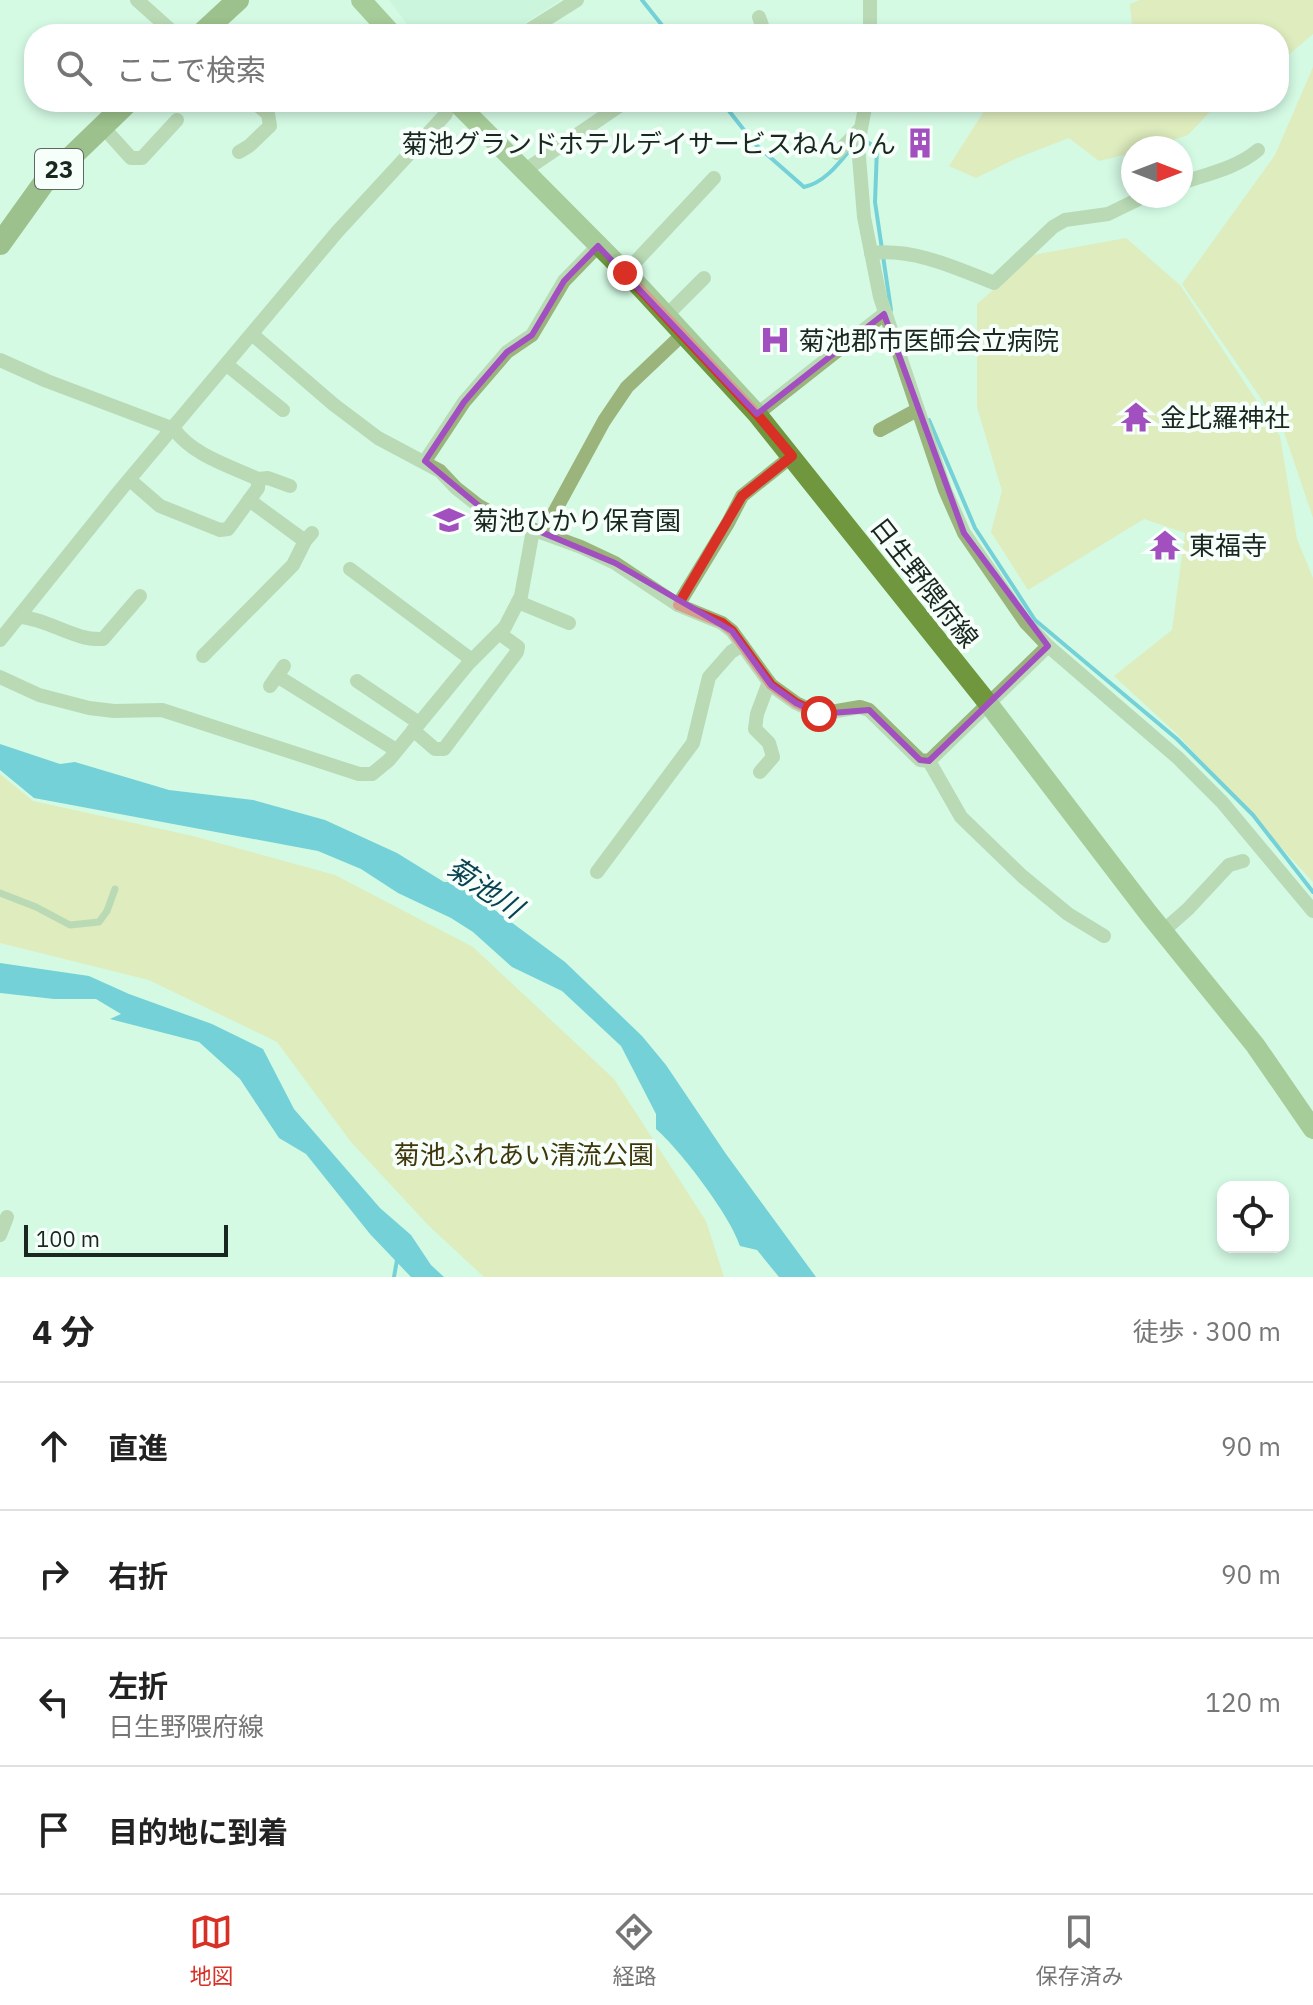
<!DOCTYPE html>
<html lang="ja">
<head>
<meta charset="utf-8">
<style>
	:root { --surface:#fff; --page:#f6f6f6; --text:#222; --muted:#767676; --line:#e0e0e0; --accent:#d93025 }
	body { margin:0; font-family:"IBM Plex Sans","Noto Sans JP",sans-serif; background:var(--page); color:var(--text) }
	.controls { position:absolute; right:24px; bottom:24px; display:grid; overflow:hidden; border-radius:16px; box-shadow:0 4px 12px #0003 }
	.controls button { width:72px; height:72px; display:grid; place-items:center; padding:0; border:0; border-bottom:2px solid var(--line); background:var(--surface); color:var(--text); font:40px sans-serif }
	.compass { position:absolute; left:1121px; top:136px; width:72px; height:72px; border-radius:50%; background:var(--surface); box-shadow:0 4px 12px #0003; rotate:90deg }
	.scale { position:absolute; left:24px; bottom:20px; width:204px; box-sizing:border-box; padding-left:8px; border:4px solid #192720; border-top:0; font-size:22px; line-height:28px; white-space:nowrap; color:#192720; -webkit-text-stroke:6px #f7fffa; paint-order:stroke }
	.stop { position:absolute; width:24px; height:24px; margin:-18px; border:6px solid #d93025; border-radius:50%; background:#fff }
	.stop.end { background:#d93025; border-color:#fff; box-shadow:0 2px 8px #0008 }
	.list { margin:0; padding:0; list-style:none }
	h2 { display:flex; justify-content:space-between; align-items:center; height:104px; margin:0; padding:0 32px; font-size:34px }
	h2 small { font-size:26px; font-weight:400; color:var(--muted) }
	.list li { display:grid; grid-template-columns:52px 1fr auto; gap:24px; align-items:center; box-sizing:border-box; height:128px; padding:0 32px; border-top:2px solid var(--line) }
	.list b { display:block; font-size:30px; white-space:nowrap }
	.list p { margin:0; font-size:26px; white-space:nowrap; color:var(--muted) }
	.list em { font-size:26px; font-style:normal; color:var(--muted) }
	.icon { flex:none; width:44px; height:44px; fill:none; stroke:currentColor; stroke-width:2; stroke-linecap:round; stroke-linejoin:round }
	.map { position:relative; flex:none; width:1313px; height:1277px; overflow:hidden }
	.search { position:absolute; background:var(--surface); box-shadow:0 4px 12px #0003; left:24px; right:24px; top:24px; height:88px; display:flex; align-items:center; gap:20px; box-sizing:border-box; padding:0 28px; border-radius:32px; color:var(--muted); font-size:30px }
	.sheet { height:616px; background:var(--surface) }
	nav { display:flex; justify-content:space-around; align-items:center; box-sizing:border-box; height:112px; border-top:2px solid var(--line); background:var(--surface); font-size:22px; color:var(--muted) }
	nav a { display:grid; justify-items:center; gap:4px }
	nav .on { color:var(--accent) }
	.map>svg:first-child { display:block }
</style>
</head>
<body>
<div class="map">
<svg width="1313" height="1277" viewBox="0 0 1313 1277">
	<rect width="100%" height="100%" fill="#d4fae4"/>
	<!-- built -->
	<polygon fill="#c3f0d6" points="389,0 561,0 509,34 414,34"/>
	<!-- green -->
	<g fill="#ebdb91">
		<polygon points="1140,0 1313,0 1313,34 1279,63 1279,34 1133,34 1130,4"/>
		<polygon points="1313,67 1313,518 1284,432 1182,284 1275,155"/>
		<polygon points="990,102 1219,102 1188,135 1148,148 1133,148 1133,153 1099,161 1069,138 1017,158 976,178 949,166"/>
		<polygon points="1126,238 1180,285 1280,436 1297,539 1313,578 1313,882 1177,734 1114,676 1172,630 1185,533 1144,519 1028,590 991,532 1002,491 977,407 977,304 1033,255"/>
		<polygon points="0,774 33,801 193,836 335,875 473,947 614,1079 706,1221 724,1277 484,1277 429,1226 351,1142 277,1042 149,980 0,943"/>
	</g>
	<!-- water -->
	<g fill="#00a1c7">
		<path d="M0,744L60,764L75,762L169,790L253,800L325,820L397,853L444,882H457L565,962L642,1036L666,1065L726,1154L816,1277H779L757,1250L740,1246C730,1215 681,1151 656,1129V1114L621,1046L562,991L512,967L473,932L451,918L398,893L361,869L318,851L34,798L0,770Z"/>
		<polygon points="0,963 89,976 129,994 212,1024 263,1049 294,1109 380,1208 411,1235 431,1265 444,1277 411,1277 370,1234 306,1154 279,1138 240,1079 199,1042 110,1019 121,1014 96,999 54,999 0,993"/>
	</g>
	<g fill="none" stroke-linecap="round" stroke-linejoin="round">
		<!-- stream -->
		<g stroke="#00a1c7" stroke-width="4">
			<polyline points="642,0 669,34"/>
			<path d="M722,102L755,144L804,187C823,183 837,166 849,151"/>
			<polyline points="867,142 877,148 875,202 891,310"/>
			<polyline points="929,420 975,528 1035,620 1177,739 1253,815 1313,892"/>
			<polyline points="394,1277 397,1260"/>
		</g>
		<!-- lane -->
		<polyline stroke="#9ab47c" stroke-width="7" points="0,893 36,907 70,925 99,922 107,911 115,889"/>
		<!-- street -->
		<g stroke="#9ab47c" stroke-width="14">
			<polyline points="137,0 175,34"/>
			<polyline points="870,0 870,34"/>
			<polyline points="759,17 765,34"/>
			<polyline points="523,34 577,0"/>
			<polyline points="866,102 858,145 864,217 880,297 945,490 964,533 1026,623 1048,646 1178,758 1222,802 1313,911"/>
			<polyline points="794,104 794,102"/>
			<polyline points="102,126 131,158 142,158 177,120"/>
			<polyline points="239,152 249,146 270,126 268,114 254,102"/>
			<polyline points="837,153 860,129"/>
			<polyline points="524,171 625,102"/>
			<path d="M1181,183C1207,174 1237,168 1258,150"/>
			<path d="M871,253C913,248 954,267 994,283L1053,227L1065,220L1108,214L1145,196"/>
			<polyline points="625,273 714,178"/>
			<polyline points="667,315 704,278"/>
			<polyline points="253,335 333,404 378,438 440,471 456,488 479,506 499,517 581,547 615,563 678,605 722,623 732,631 771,685 796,703 819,714 860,707 869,710 920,760 929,761 961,817 1022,876 1068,914 1104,936"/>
			<path d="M0,360L47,381L174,429C192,455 230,466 258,479V488L228,529L220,530L160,506L130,480"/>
			<polyline points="227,365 283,410"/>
			<polyline points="757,414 884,314"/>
			<polyline points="880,430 917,410"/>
			<polyline points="425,461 464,402 507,352 532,335 564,281 598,246"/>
			<polyline points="258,479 268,478 290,486"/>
			<polyline points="249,500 305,541"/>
			<polyline points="543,533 604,421 627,387 684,333"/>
			<polyline points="350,569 472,660"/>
			<polyline points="518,602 569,623"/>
			<polyline points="678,605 728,523 742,496 792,456"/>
			<path d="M20,617C49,619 74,641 103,639L140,596"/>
			<polyline points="0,640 122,488 337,232 445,115 451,102"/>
			<polyline points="203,656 293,565 305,541 312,533"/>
			<polyline points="277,676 396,750"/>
			<polyline points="0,677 39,695 89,708 114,711 162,710 359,774 372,774 389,760 468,664 505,627 521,596 533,530"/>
			<polyline points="357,681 419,723"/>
			<polyline points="270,686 284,666"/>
			<polyline points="413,730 435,749 444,749 517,652 518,647 499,633"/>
			<polyline points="929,761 1048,646"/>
			<polyline points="760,772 773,757 769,743 755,729 757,714 769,682"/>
			<polyline points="597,872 693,743 709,677 731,652 742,645"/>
			<polyline points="1163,931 1188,909 1229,865 1243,861"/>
			<polyline points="0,1235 7,1217"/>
		</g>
		<!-- secondary -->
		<g stroke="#70963e" stroke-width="20">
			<polyline points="361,0 392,34"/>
			<polyline points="456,102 641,288 757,414 987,702 1149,914 1255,1045 1313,1129"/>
		</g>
		<!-- primary -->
		<g stroke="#597d23" stroke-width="22">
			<polyline points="201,34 238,0"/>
			<polyline points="0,244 43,184 128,102"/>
		</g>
	</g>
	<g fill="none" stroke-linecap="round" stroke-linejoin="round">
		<!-- route -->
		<polyline stroke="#d93025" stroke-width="10" points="625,273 757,414 792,456 742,496 678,605 722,623 732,631 771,685 796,703 819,714"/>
	</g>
	<!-- marked area -->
	<path d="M0 0H1313V1277H0ZM598,246L757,414L884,314L964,533L1048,646L929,761L920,760L869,710L819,714L796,703L771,685L732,631L615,563L479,506L425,461L464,402L507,352L532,335L564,281Z" fill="#d4fae4" fill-opacity=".55" fill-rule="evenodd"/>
	<path fill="none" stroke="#a250bf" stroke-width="6" stroke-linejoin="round" d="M598,246L757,414L884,314L964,533L1048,646L929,761L920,760L869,710L819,714L796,703L771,685L732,631L615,563L479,506L425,461L464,402L507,352L532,335L564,281Z"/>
	<!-- icons -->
	<defs>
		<g id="building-bare" transform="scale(2.4)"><path d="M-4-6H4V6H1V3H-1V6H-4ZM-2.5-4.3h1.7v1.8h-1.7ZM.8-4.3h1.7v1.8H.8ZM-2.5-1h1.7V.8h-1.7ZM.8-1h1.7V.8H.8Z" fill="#a250bf" stroke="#f7fffa" stroke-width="2.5" paint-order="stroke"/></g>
		<g id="hospital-bare" transform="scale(2.4)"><path d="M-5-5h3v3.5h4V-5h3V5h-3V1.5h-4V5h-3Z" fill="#a250bf" stroke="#f7fffa" stroke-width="2.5" paint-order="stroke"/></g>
		<g id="temple-bare" transform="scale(2.4)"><path d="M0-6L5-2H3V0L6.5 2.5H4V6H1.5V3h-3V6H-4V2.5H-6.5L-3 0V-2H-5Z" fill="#a250bf" stroke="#f7fffa" stroke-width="2.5" paint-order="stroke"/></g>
		<g id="school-bare" transform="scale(2.4)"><path d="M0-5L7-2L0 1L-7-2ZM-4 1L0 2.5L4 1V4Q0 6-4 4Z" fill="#a250bf" stroke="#f7fffa" stroke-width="2.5" paint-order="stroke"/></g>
	</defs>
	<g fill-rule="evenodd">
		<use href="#building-bare" x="920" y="143"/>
		<use href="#hospital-bare" x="775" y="340"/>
		<use href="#temple-bare" x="1136" y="417"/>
		<use href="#school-bare" x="449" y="520"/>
		<use href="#temple-bare" x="1165" y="545"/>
	</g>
	<g text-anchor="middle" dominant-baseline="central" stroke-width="8" stroke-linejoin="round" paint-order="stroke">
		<!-- shield labels -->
		<rect fill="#f7fffa" stroke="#5c6861" stroke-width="2" x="35" y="149" width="48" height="40" rx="6"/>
		<g font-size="24" font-weight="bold" fill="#192720">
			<text x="59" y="169">23</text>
		</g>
		<!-- poi labels -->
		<g font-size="26" fill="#192720" stroke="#f7fffa" text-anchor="start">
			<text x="896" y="143" text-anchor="end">菊池グランドホテルデイサービスねんりん</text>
			<text x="799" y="340">菊池郡市医師会立病院</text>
			<text x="1160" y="417">金比羅神社</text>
			<text x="473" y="520">菊池ひかり保育園</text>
			<text x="1189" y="545">東福寺</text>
		</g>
		<!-- street labels -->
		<g font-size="26" fill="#192720" stroke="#f7fffa">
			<text transform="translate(925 582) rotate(52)">日生野隈府線</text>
		</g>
		<!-- park labels -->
		<g font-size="26" fill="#3f370b" stroke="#f7fffa">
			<text x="524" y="1154">菊池ふれあい清流公園</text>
		</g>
		<!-- water labels -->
		<g font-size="28" font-style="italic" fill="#094252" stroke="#f7fffa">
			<text transform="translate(485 887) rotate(34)">菊池川</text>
		</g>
	</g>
</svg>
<div class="controls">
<button><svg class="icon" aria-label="locate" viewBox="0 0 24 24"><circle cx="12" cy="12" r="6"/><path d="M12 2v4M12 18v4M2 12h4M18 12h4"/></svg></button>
</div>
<svg class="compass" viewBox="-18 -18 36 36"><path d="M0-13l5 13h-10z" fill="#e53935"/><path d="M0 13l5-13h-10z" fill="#767676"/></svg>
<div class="scale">100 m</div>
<div class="stop" style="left:819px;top:714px"></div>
<div class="stop end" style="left:625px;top:273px"></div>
<div class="search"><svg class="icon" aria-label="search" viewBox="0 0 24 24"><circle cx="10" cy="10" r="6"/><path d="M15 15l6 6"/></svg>ここで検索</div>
</div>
<section class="sheet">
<h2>4 分<small>徒歩 · 300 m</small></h2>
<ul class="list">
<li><svg class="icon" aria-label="ahead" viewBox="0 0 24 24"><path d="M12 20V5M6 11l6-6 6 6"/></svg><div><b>直進</b></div><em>90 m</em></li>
<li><svg class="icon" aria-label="right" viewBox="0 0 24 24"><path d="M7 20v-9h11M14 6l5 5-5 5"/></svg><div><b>右折</b></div><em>90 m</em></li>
<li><svg class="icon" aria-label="left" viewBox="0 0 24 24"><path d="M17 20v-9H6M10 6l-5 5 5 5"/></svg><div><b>左折</b><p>日生野隈府線</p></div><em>120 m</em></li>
<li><svg class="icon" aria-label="arrive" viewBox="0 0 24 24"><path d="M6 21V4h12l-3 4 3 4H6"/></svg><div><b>目的地に到着</b></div></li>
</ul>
</section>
<nav>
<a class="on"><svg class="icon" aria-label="map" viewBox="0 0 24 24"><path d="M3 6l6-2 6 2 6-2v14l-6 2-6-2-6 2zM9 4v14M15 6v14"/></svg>地図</a>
<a><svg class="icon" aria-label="directions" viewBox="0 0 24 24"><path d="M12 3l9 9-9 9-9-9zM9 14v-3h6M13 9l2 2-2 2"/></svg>経路</a>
<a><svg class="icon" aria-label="saved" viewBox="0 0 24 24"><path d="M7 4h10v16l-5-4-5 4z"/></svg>保存済み</a>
</nav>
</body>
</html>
